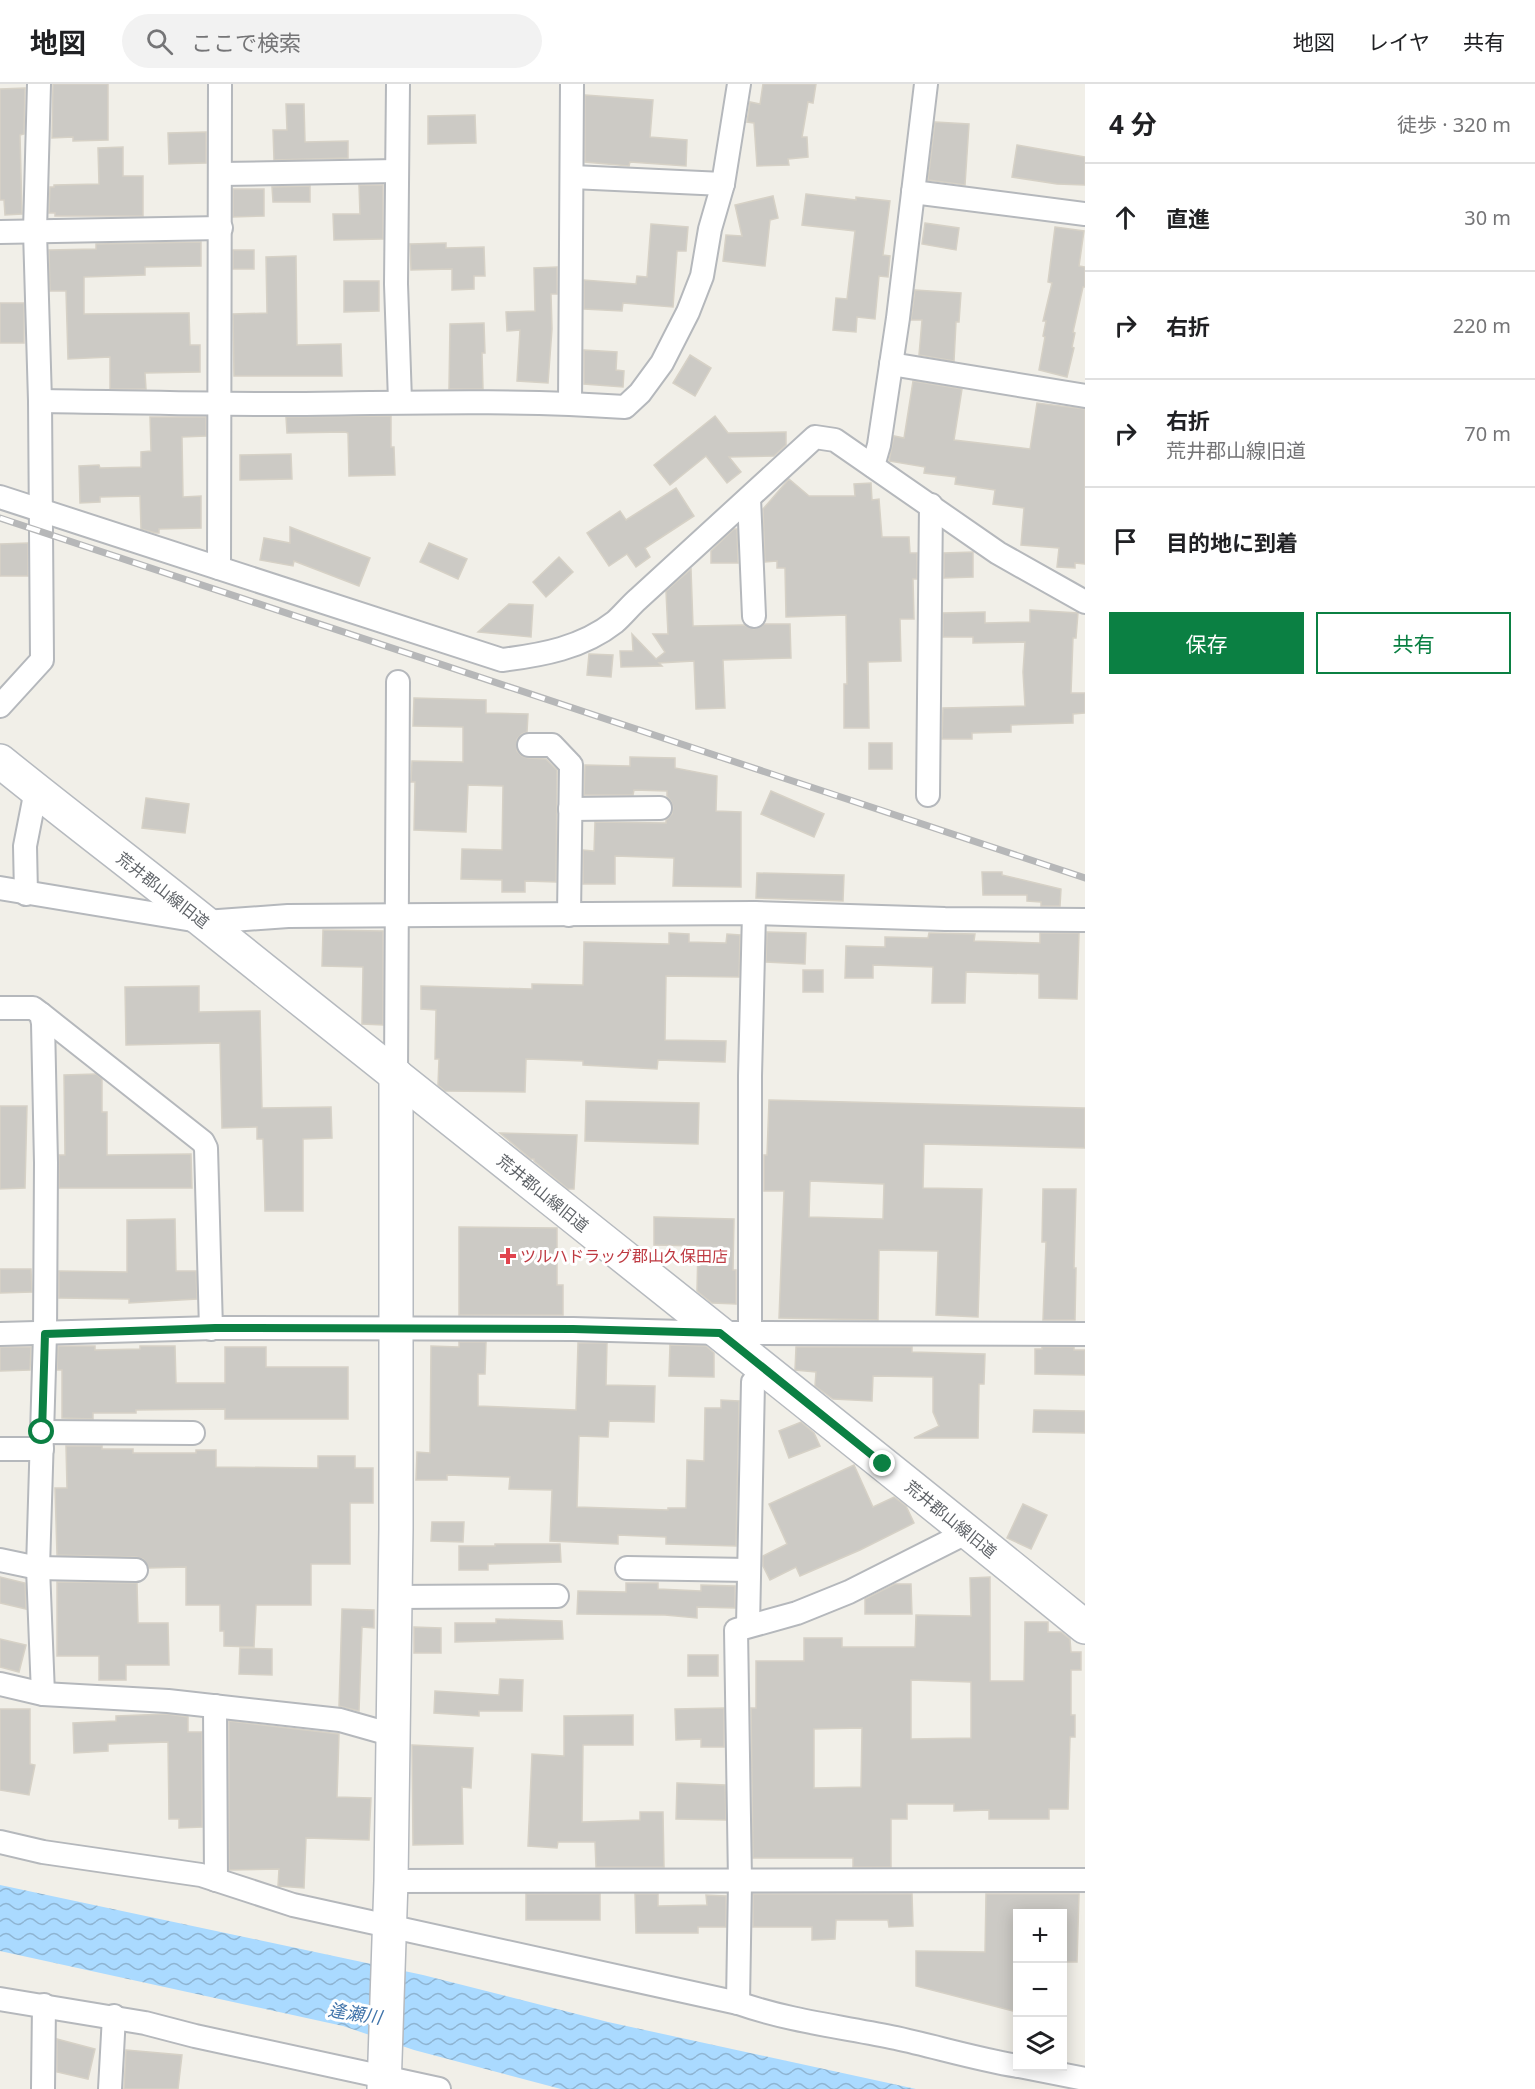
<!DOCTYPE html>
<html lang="ja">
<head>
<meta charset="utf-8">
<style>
	:root { --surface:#fff; --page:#f2f2f2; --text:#202124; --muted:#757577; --line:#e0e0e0; --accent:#0b8043 }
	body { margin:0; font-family:"Noto Sans","Noto Sans JP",sans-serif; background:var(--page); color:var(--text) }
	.controls { position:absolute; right:18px; bottom:18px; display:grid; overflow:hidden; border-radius:0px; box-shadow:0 3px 15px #0003 }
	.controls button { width:54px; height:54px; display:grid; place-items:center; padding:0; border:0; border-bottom:2px solid var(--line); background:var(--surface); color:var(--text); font:30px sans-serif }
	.stop { position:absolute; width:18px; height:18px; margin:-14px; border:4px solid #0b8043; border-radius:50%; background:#fff }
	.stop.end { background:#0b8043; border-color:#fff; box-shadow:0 2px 6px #0008 }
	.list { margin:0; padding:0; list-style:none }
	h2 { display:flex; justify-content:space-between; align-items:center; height:78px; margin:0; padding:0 24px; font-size:26px }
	h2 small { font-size:20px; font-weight:400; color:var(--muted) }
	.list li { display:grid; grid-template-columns:39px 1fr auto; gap:18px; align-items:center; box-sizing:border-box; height:108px; padding:0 24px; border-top:2px solid var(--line) }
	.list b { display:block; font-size:22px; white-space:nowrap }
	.list p { margin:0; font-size:20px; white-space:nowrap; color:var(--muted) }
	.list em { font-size:20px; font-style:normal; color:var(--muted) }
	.actions { display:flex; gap:12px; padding:18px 24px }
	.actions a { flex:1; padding:14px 0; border:2px solid var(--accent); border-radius:0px; text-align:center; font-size:21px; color:var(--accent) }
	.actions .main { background:var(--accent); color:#fff }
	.icon { flex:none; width:33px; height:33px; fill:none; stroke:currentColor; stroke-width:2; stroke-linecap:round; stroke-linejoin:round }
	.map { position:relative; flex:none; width:1085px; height:2005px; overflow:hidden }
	header { display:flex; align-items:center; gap:36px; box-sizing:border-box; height:84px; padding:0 30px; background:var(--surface); border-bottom:2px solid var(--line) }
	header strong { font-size:28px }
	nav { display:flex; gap:33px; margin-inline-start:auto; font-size:21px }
	.search { width:420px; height:54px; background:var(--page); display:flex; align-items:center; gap:15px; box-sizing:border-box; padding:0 21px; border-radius:33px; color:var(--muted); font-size:22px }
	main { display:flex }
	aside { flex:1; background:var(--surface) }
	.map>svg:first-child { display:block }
</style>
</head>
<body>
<header>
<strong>地図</strong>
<div class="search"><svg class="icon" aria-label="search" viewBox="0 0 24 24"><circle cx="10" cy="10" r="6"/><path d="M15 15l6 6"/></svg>ここで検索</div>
<nav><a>地図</a><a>レイヤ</a><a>共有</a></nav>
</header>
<main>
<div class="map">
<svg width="1085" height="2005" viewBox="0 0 1085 2005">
	<defs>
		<pattern id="water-waves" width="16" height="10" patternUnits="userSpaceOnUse" patternTransform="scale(1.5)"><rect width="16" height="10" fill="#aadaff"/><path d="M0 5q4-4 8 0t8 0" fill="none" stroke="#8eb4d2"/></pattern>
	</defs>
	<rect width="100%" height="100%" fill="#f1efe8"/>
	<!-- water -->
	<polygon fill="url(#water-waves)" points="0,1801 423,1891 608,1938 916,2005 561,2005 414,1966 343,1942 0,1867"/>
	<!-- building -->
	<g fill="#cccac5" stroke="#d6d1c6" stroke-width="1.5" fill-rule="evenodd">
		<polygon points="53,0 108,0 108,56 73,57 73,53 52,54"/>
		<polygon points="763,0 816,0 813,19 808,18 802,53 807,53 808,73 788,75 789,81 757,82 754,39 747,38 750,18 760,20"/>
		<polygon points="25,4 24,50 20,51 22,130 5,131 4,116 0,116 0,5"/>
		<polygon points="585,11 653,16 650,53 687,56 686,82 630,78 629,82 585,78"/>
		<polygon points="286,20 304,20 305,58 348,57 348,74 274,76 273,46 287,46"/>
		<polygon points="475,31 476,59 428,60 428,32"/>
		<polygon points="935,38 969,40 965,101 928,96"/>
		<polygon points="206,48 206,79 169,80 168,49"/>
		<polygon points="1017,61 1085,73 1085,101 1057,100 1012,93"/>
		<polygon points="123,63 123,92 143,92 143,132 55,132 55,129 49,129 50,103 54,103 54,101 99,100 98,64"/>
		<polygon points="359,101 383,101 383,155 334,156 333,130 360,130"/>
		<polygon points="310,102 310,118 273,118 272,103"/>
		<polygon points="233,105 264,105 264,132 233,133"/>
		<polygon points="806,110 856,116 856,113 890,117 883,171 890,172 888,193 879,192 875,235 857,233 856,248 833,246 836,214 847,215 855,147 802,141"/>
		<polygon points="773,112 778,134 770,136 765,182 723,177 726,151 742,152 735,121"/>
		<polygon points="925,139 959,144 956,166 922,160"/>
		<polygon points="651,140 688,143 686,167 677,167 673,223 623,219 622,227 584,225 584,196 636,200 637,192 647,193"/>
		<polygon points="1055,143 1084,147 1079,182 1085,183 1085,203 1083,203 1073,248 1075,249 1072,263 1074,264 1067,293 1039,286 1045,253 1043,252 1046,237 1043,237 1052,199 1048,198"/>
		<polygon points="201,158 201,182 145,183 145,191 84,193 84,230 189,229 190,261 200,261 200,288 145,289 146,305 110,305 110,273 68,275 66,207 50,207 49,166 96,165 96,160"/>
		<polygon points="446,159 446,164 484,163 485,192 474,192 474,205 452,206 452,185 411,186 410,160"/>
		<rect x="233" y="166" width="21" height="19"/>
		<polygon points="296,172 297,261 341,260 342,292 234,292 233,230 267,229 266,173"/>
		<polygon points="557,183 557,210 551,210 552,245 548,299 517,297 520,246 507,247 506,228 535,227 534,184"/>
		<polygon points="344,197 379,197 379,227 344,228"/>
		<polygon points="915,206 961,209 959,238 956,238 954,277 919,271 922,236 911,236"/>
		<rect x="0" y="219" width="24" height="40"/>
		<polygon points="484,239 485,269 482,269 483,305 449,305 450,240"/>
		<polygon points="584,266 617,268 616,286 624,287 623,303 584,300"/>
		<polygon points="690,271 711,284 695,312 673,299"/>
		<polygon points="913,297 962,305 954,356 1030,365 1037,319 1085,325 1085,480 1075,479 1075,484 1057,483 1059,464 1021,461 1024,424 993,420 995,406 955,400 956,393 924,389 925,383 889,377 894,352 904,354"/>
		<polygon points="391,332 391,363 394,363 395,391 349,392 348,349 345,348 287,349 286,333"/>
		<polygon points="715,332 728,349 786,348 786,361 774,372 729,373 741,388 727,399 706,372 670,401 654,381"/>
		<polygon points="150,333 206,333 206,352 182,353 183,413 201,412 201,444 159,445 159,449 156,449 141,445 140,412 100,413 100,418 80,419 79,382 99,381 100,384 141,383 141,368 151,367"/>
		<polygon points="291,370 292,395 240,396 240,371"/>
		<polygon points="789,395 809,412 855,412 854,400 871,399 872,416 879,415 882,453 909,453 910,469 917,469 917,495 913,495 914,535 900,535 901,577 868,578 869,644 844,644 844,600 847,600 846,531 786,533 785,484 777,484 777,477 765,478 763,425"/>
		<polygon points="676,404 694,432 645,464 650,473 636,483 627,470 609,482 587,449 620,427 626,436"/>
		<polygon points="290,443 370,474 359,502 294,477 293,482 260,476 264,454 290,459"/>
		<polygon points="734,445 737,445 738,479 711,479 711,467"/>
		<polygon points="28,459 28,492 0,492 0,460"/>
		<polygon points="429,459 467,475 458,495 420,478"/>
		<polygon points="973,468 973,493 944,494 944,469"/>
		<polygon points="559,473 573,488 546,513 533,498"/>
		<polygon points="691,485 693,542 744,541 754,545 764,540 790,540 791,574 723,576 725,624 696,625 694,577 659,579 662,582 621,583 620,567 633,567 632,550 656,575 665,568 653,550 668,550 666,507"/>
		<polygon points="509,520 533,521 531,553 478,548"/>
		<polygon points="1030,526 1078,529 1076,554 1073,554 1071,609 1085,609 1085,629 1073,630 1073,639 1011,641 1011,648 972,649 972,655 942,655 943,624 1025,622 1023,588 1025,558 973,559 973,553 943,553 943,529 985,528 985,539 1030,538"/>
		<polygon points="589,570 613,571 611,593 587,591"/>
		<polygon points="414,614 486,616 486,629 528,630 527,648 522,650 517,655 517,667 522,672 528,674 546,675 557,686 556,798 525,797 525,808 502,808 502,796 461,795 462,765 502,766 503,702 468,701 466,748 414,746 415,698 411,698 412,677 463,678 463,643 413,642"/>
		<rect x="869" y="659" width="23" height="26"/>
		<polygon points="630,673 675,674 675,684 717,692 716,727 741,728 741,803 673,802 674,774 615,772 615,800 583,800 583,766 594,767 595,738 666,739 666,736 672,730 673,723 671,717 667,712 667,707 634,706 633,711 584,711 585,681 630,682"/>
		<polygon points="771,707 824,730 814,753 761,730"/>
		<polygon points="146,714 189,720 185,749 142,744"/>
		<polygon points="982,788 1002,788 1002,791 1061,805 1060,822 1041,822 1041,818 1027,817 1027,811 983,811"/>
		<polygon points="757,789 844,791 843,817 756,814"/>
		<polygon points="323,846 383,847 383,941 362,940 363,883 322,882"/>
		<polygon points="767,848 806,849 805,880 766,878"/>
		<polygon points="669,849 689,850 689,858 726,859 727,850 740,851 739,893 666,892 665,956 726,957 725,978 658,976 657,985 583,981 583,977 526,975 525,1008 445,1007 438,1001 439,975 435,975 436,926 421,925 421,902 532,905 532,900 583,901 584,858 669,860"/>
		<polygon points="929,849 975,850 974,857 1040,859 1040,849 1079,849 1077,915 1039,914 1039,890 966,888 965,919 932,919 933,883 873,881 873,894 845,894 846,862 885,863 885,853 928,854"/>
		<rect x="803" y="886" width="20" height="22"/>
		<polygon points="199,902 199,928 260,927 262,1024 331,1023 332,1054 303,1055 303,1127 265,1127 263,1055 257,1055 257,1043 222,1044 220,959 126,961 125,903"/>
		<polygon points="96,990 102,995 102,1028 107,1028 107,1071 191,1070 192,1104 59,1104 59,1071 65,1071 64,991"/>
		<path d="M769,1016L1085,1024V1064L924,1060L923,1104L982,1105L978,1233L936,1231L938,1167L879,1166L878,1236L779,1234L784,1107H764V1071H767ZM810,1097L884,1100L883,1135L809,1133Z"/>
		<polygon points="586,1017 699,1019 698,1060 585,1057"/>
		<polygon points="0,1022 27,1022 25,1104 0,1105"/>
		<polygon points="500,1049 577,1051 574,1105 568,1105 534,1077 534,1075 531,1075"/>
		<polygon points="1043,1105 1076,1105 1074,1184 1076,1184 1075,1236 1043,1236 1046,1158 1042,1158"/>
		<polygon points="654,1133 734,1135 733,1186 736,1186 736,1220 712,1219 697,1207 698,1162 654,1161"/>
		<polygon points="175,1135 176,1187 196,1187 197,1215 129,1219 129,1215 59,1214 59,1187 127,1188 127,1136"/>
		<polygon points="459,1143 557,1144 557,1201 563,1201 563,1231 459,1231"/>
		<polygon points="0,1185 31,1185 32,1208 0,1209"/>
		<polygon points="459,1258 486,1258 485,1290 478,1290 478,1322 576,1326 578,1259 607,1259 606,1301 655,1302 654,1338 609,1337 608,1353 579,1352 577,1423 668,1426 668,1424 686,1424 687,1376 704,1377 705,1324 721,1324 721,1316 739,1317 736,1462 666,1460 666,1453 618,1451 618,1460 550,1457 552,1406 509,1405 510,1393 447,1391 447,1396 416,1396 417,1368 430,1369 431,1262 459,1263"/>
		<polygon points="670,1261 706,1262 714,1269 714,1293 669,1292"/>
		<polygon points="58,1262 95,1262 95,1266 140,1265 140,1262 175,1262 176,1299 225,1299 225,1263 266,1263 266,1283 348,1283 348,1335 225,1335 225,1325 136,1326 136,1329 93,1329 93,1335 62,1334 62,1286 57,1286"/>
		<polygon points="0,1263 31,1263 30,1286 0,1287"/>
		<polygon points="796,1263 912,1263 912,1268 985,1270 984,1300 979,1300 978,1354 914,1354 939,1342 933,1328 933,1293 873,1292 872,1317 833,1315 815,1302 816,1288 795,1286"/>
		<polygon points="1042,1263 1074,1263 1074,1266 1085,1266 1085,1291 1035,1290 1035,1265 1042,1265"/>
		<polygon points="1034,1326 1085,1327 1085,1349 1033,1348"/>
		<polygon points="801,1338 814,1349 820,1362 789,1374 779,1347"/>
		<polygon points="66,1362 102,1362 102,1365 133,1365 133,1369 196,1369 196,1366 216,1366 216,1383 318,1384 318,1372 355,1372 355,1384 373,1384 373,1419 350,1419 350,1480 311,1480 311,1521 256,1521 254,1563 224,1562 224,1547 220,1547 220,1521 186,1521 186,1483 149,1484 143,1475 136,1473 57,1471 55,1404 67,1404"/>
		<polygon points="854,1381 873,1423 894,1413 906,1422 914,1439 860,1466 800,1492 796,1483 770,1496 763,1482 763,1472 787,1460 769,1420"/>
		<polygon points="1023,1420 1047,1431 1031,1465 1007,1454"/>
		<polygon points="432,1438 464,1438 463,1458 431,1457"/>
		<polygon points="495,1460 560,1460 561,1478 488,1480 488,1486 459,1486 459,1462 495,1462"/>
		<polygon points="0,1493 25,1499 26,1525 0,1519"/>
		<path d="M990,1493V1597H1024L1025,1538H1048V1548H1061L1070,1555L1071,1568H1081V1586H1071V1631H1075V1653H1070L1068,1725H1049V1735H989V1726L954,1727V1720H907V1735H891V1783H853V1774H753L751,1624H756V1577H804V1554H842V1563H915L916,1531L971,1532L970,1494ZM911,1596L971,1598V1654L911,1655ZM862,1644L861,1703L814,1704V1645Z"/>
		<polygon points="57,1498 137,1499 138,1539 168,1539 169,1581 126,1581 126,1596 99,1596 99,1572 57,1572"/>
		<polygon points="626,1499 658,1499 658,1505 701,1507 701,1501 735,1502 735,1524 697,1523 697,1534 665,1531 577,1530 578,1507 626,1508"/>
		<polygon points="895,1500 911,1500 912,1530 865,1530 865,1515"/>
		<polygon points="342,1525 374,1526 374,1544 362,1543 359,1627 339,1622"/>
		<polygon points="496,1535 562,1537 563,1555 455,1558 455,1539 496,1539"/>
		<polygon points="414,1543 441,1544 441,1569 414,1569"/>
		<polygon points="0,1555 26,1561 19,1588 0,1583"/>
		<polygon points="240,1564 272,1565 272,1591 239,1590"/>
		<rect x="688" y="1571" width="30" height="21"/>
		<polygon points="500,1595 523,1596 522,1627 479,1627 479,1632 434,1629 435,1607 499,1611"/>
		<polygon points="724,1624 724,1663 701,1663 701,1655 676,1656 675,1625"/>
		<polygon points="0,1625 30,1625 30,1680 35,1681 29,1711 0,1706"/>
		<polygon points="167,1630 188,1633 188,1648 202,1648 202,1743 179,1744 179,1735 169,1735 168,1658 108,1660 108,1667 74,1669 73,1639 116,1637 116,1632"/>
		<polygon points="633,1631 633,1661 583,1661 582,1738 640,1736 640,1728 663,1728 664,1783 596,1783 595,1758 558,1758 557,1764 528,1762 532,1670 564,1672 564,1632"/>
		<polygon points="229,1637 339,1650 337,1713 371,1714 369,1756 306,1754 304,1804 278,1802 279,1785 229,1786"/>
		<polygon points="412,1661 473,1664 471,1704 462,1703 463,1760 413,1761"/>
		<polygon points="677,1699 725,1701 726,1736 676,1735"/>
		<rect x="526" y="1810" width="74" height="26"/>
		<polygon points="635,1810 658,1810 658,1822 707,1821 706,1811 726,1812 726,1843 698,1843 698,1849 636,1849"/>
		<polygon points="753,1810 912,1810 913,1842 889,1843 888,1836 836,1836 835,1855 812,1856 812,1843 753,1843"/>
		<polygon points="986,1810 1079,1810 1077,1878 1062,1878 1062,1830 1017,1830 1017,1928 916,1902 916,1867 985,1868"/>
		<polygon points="57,1955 95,1965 88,1995 57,1988"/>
		<polygon points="126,1966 182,1971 178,2005 124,2005"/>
	</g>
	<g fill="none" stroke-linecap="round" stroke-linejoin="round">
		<!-- street casing -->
		<g stroke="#b5b8bc" stroke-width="26">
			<g id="street">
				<polyline points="398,0 396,200 400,317"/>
				<polyline points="220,90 397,87"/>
				<polyline points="572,93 723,100"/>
				<polyline points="913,108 1085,130"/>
				<polyline points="0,148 221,144"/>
				<polyline points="891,280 1085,312"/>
				<path d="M40,317C121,318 203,320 285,320C398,319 511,315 625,323L640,309L662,279L688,228L702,192L710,145L723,100L739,0"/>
				<polyline points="570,319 572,0"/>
				<polyline points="873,382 879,361 898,234 926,0"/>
				<path d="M0,413L502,576C542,571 582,564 615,538C623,531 630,522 638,515L815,353L835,356L998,469L1085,518"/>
				<polyline points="749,414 754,532"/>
				<polyline points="219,484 220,0"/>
				<polyline points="0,622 42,576 40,317 35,147 39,0"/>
				<polyline points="529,661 552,661 571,681 569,831"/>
				<polyline points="928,711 931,421"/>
				<polyline points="570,725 660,724"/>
				<polyline points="0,804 205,838 288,832 754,829 945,835 1085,836"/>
				<polyline points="26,810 25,762 36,706"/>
				<polyline points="0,924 33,924 41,930 43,939 46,1079 45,1250 38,1484 43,1610"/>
				<polyline points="41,930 203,1058 206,1064 211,1245"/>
				<polyline points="396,991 398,598"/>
				<polyline points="750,1248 750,992 754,829"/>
				<polyline points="0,1250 215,1244 573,1245 720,1249 1085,1250"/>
				<polyline points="42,1348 193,1349"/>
				<polyline points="0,1365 42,1365"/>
				<polyline points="0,1476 38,1484 136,1486"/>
				<polyline points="627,1484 749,1486"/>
				<polyline points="395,1513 557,1512"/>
				<polyline points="748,1542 753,1298 766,1285"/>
				<polyline points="0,1600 43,1610 168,1617 340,1636 393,1651"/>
				<polyline points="215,1622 216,1796"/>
				<path d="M0,1758L43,1768L201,1791L293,1821L738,1919C789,1937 843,1943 896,1954C937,1963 976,1975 1018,1982"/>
				<polyline points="391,1797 1085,1796"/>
				<polyline points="0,1915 145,1939 195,1952 439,2005"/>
				<polyline points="738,1919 740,1797 736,1546 797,1529 849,1508 968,1448"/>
				<polyline points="1019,1982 1085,1995"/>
				<polyline points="43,2005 44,1921"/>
				<polyline points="110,2005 114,1932"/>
			</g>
		</g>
		<!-- secondary casing -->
		<g stroke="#b6babf" stroke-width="36">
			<g id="secondary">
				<path d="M0,677C74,737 150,794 224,854C511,1084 800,1311 1085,1543"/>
				<polyline points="384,2005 391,1797 396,1445 396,991"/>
			</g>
		</g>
		<!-- street -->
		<use href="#street" stroke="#fff" stroke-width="22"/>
		<!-- secondary -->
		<use href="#secondary" stroke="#fff" stroke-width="33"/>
		<!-- rail casing -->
		<g stroke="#b6b7b8" stroke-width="7">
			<polyline id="rail" points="0,434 1085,794"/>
		</g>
		<!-- rail -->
		<use href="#rail" stroke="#fff" stroke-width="4.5" stroke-dasharray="14" stroke-linecap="butt"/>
	</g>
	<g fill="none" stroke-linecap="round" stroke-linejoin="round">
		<!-- route -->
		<polyline stroke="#0b8043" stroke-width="8" points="42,1348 45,1250 215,1244 573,1245 720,1249 883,1380"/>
	</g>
	<!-- markers -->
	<path fill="#e0444e" stroke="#fff" stroke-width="2" d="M505 1163h6v6h6v6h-6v6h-6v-6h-6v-6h6z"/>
	<g text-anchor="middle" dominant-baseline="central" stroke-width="6" stroke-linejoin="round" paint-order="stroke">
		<!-- street labels -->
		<g font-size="16" fill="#5f6368" stroke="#fff">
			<text transform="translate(163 806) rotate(38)">荒井郡山線旧道</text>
			<text transform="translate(543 1109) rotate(39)">荒井郡山線旧道</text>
			<text transform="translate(951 1435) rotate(39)">荒井郡山線旧道</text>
		</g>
		<!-- health labels -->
		<g font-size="16" fill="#be3a42" stroke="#fff" text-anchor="start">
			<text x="520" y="1172">ツルハドラッグ郡山久保田店</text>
		</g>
		<!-- water labels -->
		<g font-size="18" font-style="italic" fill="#4174aa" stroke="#fff">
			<text transform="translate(355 1929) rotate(9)">逢瀬川</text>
		</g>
	</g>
</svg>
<div class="controls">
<button>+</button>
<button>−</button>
<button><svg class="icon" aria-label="layers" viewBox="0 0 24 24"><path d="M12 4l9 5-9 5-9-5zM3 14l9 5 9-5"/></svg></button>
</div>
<div class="stop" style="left:42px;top:1348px"></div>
<div class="stop end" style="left:883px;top:1380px"></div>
</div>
<aside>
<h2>4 分<small>徒歩 · 320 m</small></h2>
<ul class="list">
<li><svg class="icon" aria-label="ahead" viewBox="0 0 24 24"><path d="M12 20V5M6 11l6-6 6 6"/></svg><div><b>直進</b></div><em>30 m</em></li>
<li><svg class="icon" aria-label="right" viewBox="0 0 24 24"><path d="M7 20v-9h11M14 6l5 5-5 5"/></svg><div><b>右折</b></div><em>220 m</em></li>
<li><svg class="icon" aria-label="right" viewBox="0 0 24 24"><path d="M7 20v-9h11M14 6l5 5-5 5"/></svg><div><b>右折</b><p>荒井郡山線旧道</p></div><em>70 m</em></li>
<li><svg class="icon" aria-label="arrive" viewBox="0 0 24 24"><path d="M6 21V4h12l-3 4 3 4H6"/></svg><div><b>目的地に到着</b></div></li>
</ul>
<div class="actions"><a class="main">保存</a><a>共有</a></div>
</aside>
</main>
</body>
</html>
